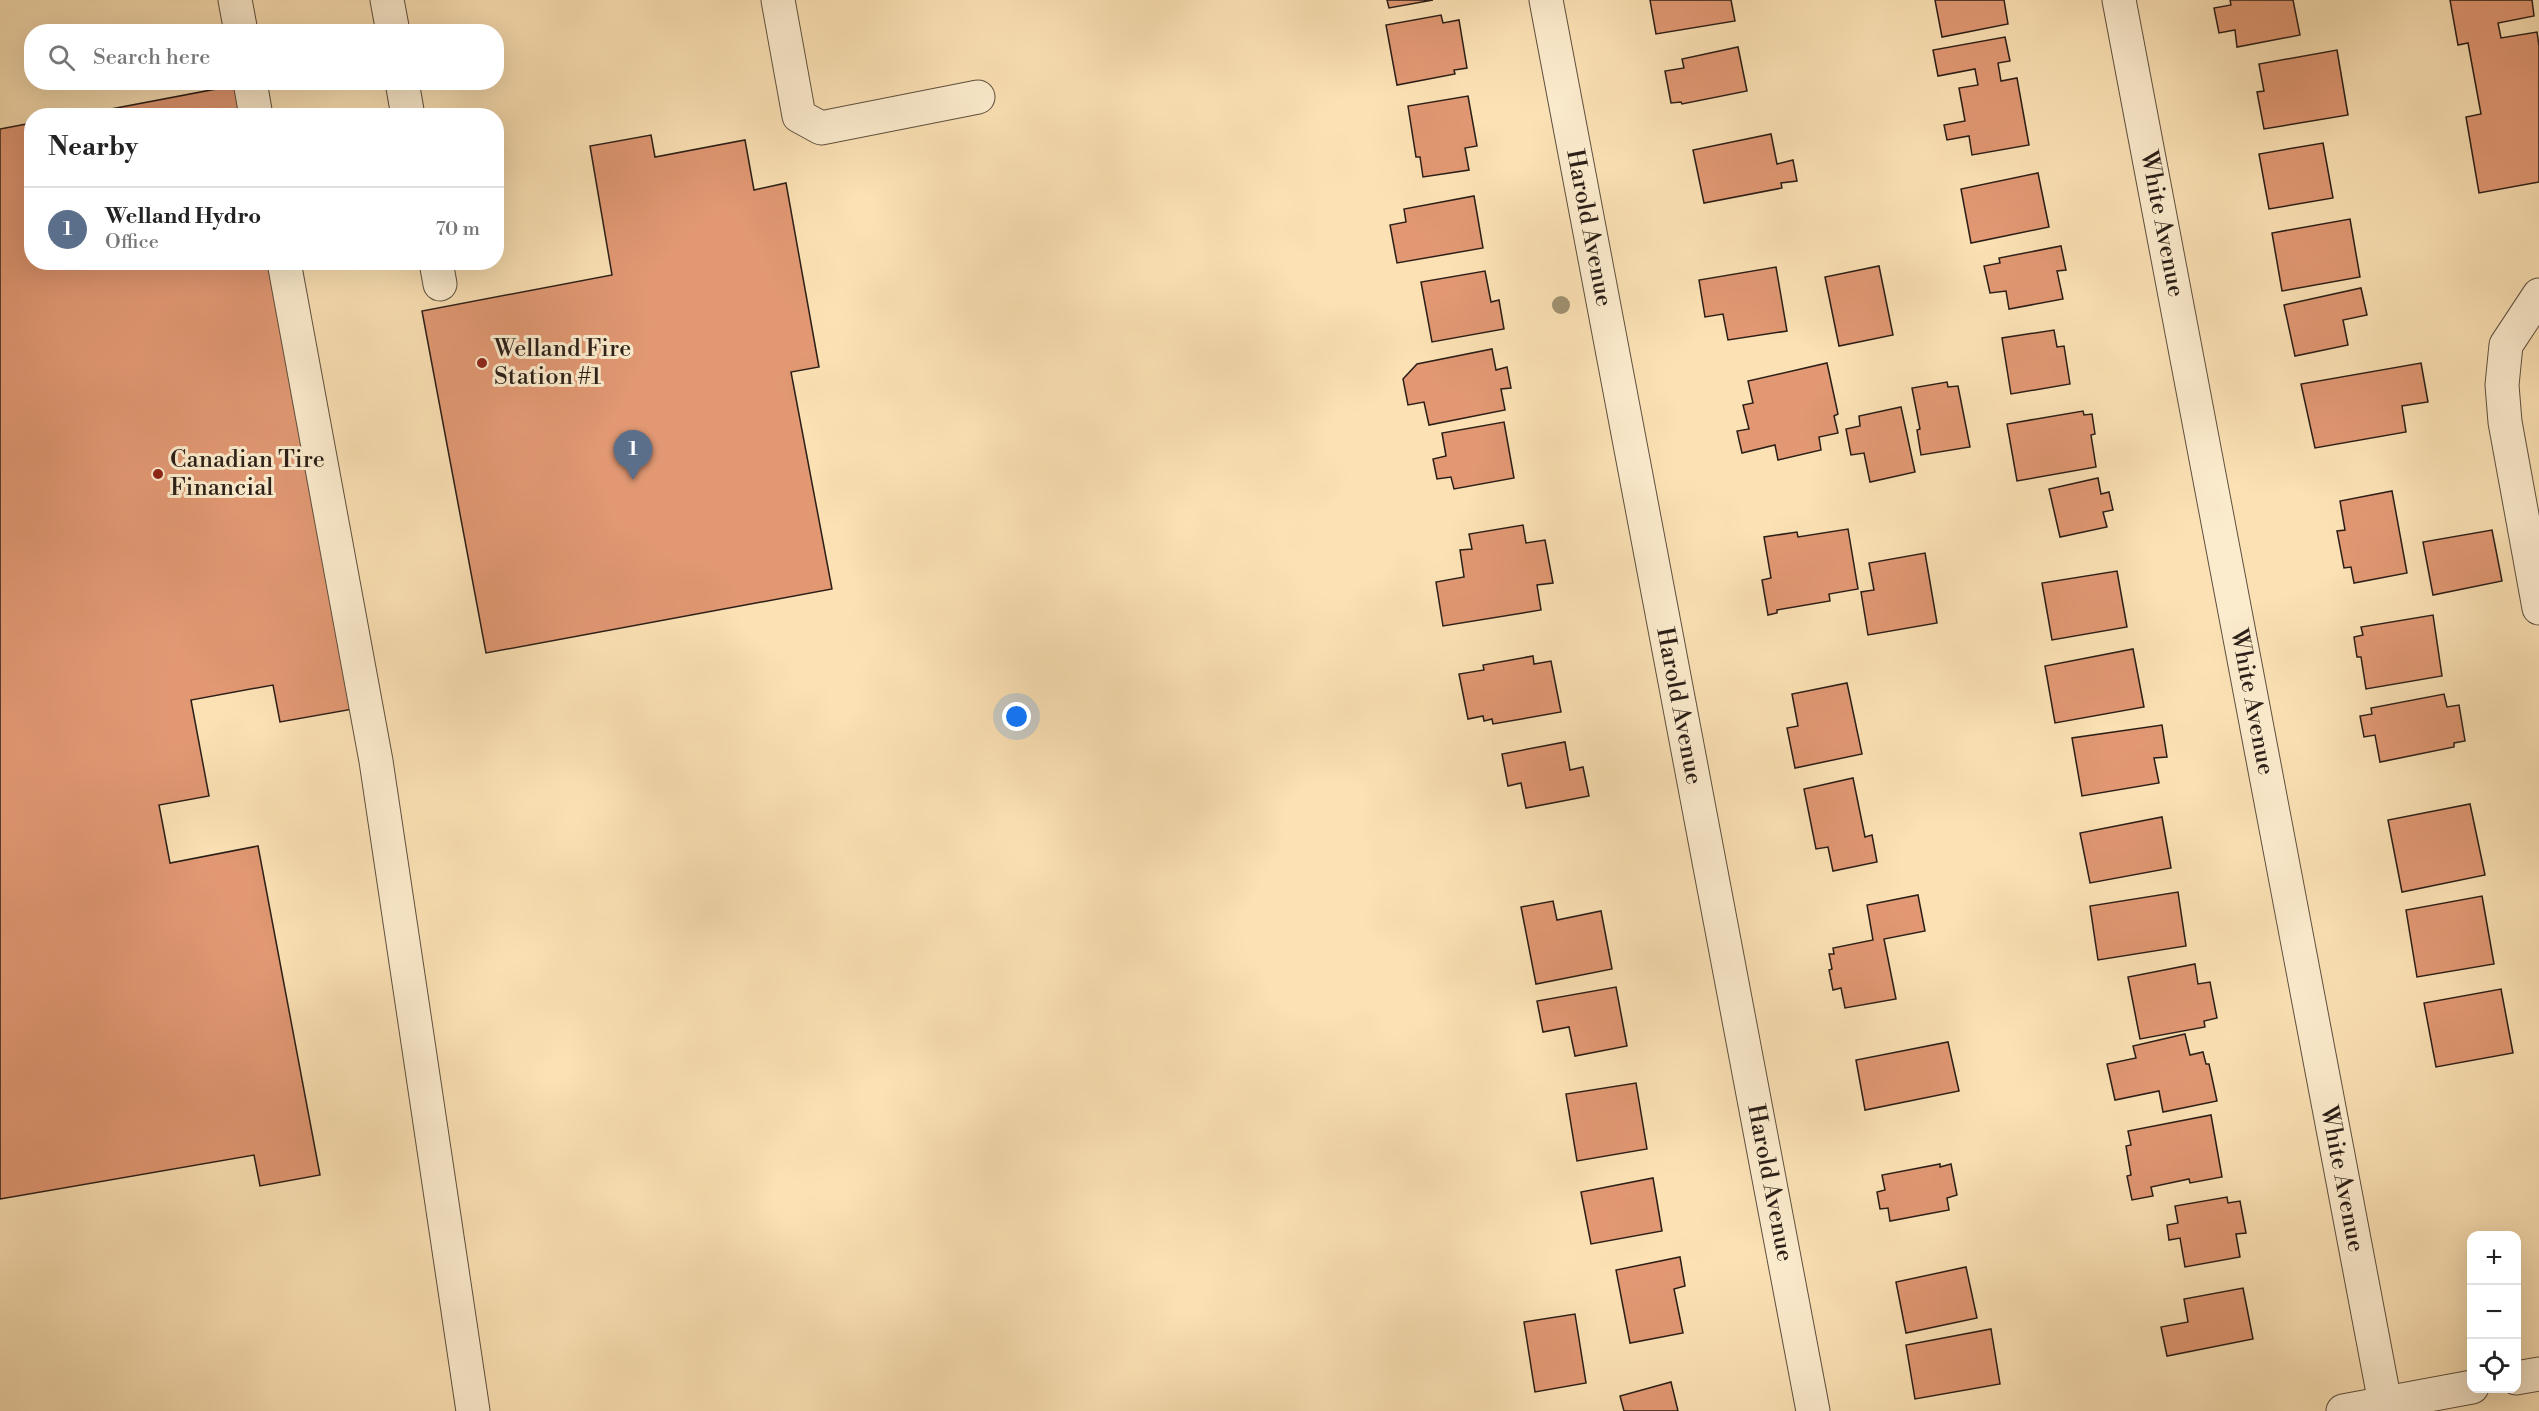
<!DOCTYPE html>
<html lang="en">
<head>
<meta charset="utf-8">
<style>
	:root { --surface:#fff; --page:#f6f6f6; --text:#222; --muted:#767676; --line:#e0e0e0; --accent:#1a73e8 }
	body { margin:0; font-family:"Libre Bodoni",serif; background:var(--page); color:var(--text) }
	.controls { position:absolute; right:18px; bottom:18px; display:grid; overflow:hidden; border-radius:12px; box-shadow:0 6px 24px #0002 }
	.controls button { width:54px; height:54px; display:grid; place-items:center; padding:0; border:0; border-bottom:2px solid var(--line); background:var(--surface); color:var(--text); font:30px sans-serif }
	.you { position:absolute; left:1017px; top:717px; width:21px; height:21px; margin:-15px; border:4px solid #fff; border-radius:50%; background:#1a73e8; box-shadow:0 0 0 9px #1a73e833 }
	.badge { display:grid; place-items:center; width:39px; height:39px; border-radius:50%; background:var(--accent); color:#fff; font-size:20px; font-weight:700 }
	.pin { position:absolute; translate:-50% -50px; filter:drop-shadow(0 2px 3px #0008) }
	.pin::after { content:''; position:absolute; top:32px; width:21px; height:18px; background:inherit; clip-path:polygon(0 0,100% 0,50% 100%) }
	.list { margin:0; padding:0; list-style:none }
	h2 { display:flex; justify-content:space-between; align-items:center; height:78px; margin:0; padding:0 24px; font-size:26px }
	h2 small { font-size:20px; font-weight:400; color:var(--muted) }
	.list li { display:grid; grid-template-columns:39px 1fr auto; gap:18px; align-items:center; box-sizing:border-box; height:84px; padding:0 24px; border-top:2px solid var(--line) }
	.list b { display:block; font-size:22px; white-space:nowrap }
	.list p { margin:0; font-size:20px; white-space:nowrap; color:var(--muted) }
	.list em { font-size:20px; font-style:normal; color:var(--muted) }
	.icon { flex:none; width:33px; height:33px; fill:none; stroke:currentColor; stroke-width:2; stroke-linecap:round; stroke-linejoin:round }
	.map { position:relative; flex:none; width:2539px; height:1411px; overflow:hidden }
	.search { position:absolute; background:var(--surface); box-shadow:0 6px 24px #0002; left:24px; top:24px; width:480px; height:66px; display:flex; align-items:center; gap:15px; box-sizing:border-box; padding:0 21px; border-radius:24px; color:var(--muted); font-size:22px }
	.panel { position:absolute; background:var(--surface); box-shadow:0 6px 24px #0002; left:24px; top:108px; width:480px; height:162px; border-radius:24px }
	.map>svg:first-child { display:block }
</style>
</head>
<body>
<div class="map">
<svg width="2539" height="1411" viewBox="0 0 2539 1411">
	<rect width="100%" height="100%" fill="#fbe1b4"/>
	<filter id="stains"><feTurbulence type="fractalNoise" baseFrequency=".00333" numOctaves="4"/><feColorMatrix values="0 0 0 0 .2 0 0 0 0 .09 0 0 0 0 .02 0 0 0 .5 -.17"/></filter>
	<radialGradient id="worn" r=".72"><stop offset=".6" stop-color="#630" stop-opacity="0"/><stop offset="1" stop-color="#630" stop-opacity=".3"/></radialGradient>
	<!-- building -->
	<g fill="#e19873" stroke="#2a1e17" stroke-width="1.5">
		<polygon points="1387,0 1433,0 1389,8"/>
		<polygon points="1650,0 1731,0 1735,21 1656,34"/>
		<polygon points="1935,0 2004,0 2008,24 1942,37"/>
		<polygon points="2230,0 2293,0 2300,35 2237,47 2235,30 2219,33 2214,8 2231,5"/>
		<polygon points="2450,0 2532,0 2534,16 2498,23 2501,38 2537,32 2539,46 2539,182 2479,193 2466,117 2481,114 2468,43 2458,45"/>
		<polygon points="1441,15 1443,23 1459,20 1467,68 1454,70 1455,74 1397,85 1386,25"/>
		<polygon points="2005,37 2010,61 1998,63 2001,81 2017,78 2029,145 1972,155 1969,136 1947,140 1944,125 1965,121 1959,88 1978,85 1975,69 1938,76 1933,50"/>
		<polygon points="1738,47 1747,91 1682,104 1681,102 1671,103 1665,71 1684,68 1682,59"/>
		<polygon points="2337,50 2348,115 2264,129 2257,92 2264,91 2259,64"/>
		<polygon points="243,84 249,116 74,116"/>
		<polygon points="1468,96 1477,146 1465,148 1469,170 1423,177 1420,157 1416,157 1408,106"/>
		<polygon points="32,123 32,262 276,262 359,708 280,722 273,685 191,700 209,796 159,805 170,863 258,846 320,1175 260,1186 254,1155 0,1199 0,129"/>
		<polygon points="1771,134 1777,164 1793,160 1797,181 1781,183 1782,188 1704,203 1693,150"/>
		<polygon points="651,135 655,157 745,140 754,190 786,183 819,367 791,372 832,589 486,653 422,311 612,275 590,146"/>
		<polygon points="2323,143 2333,198 2269,209 2259,154"/>
		<polygon points="2038,173 2049,227 1971,243 1961,189"/>
		<polygon points="1474,196 1483,248 1397,263 1390,225 1406,222 1404,209"/>
		<polygon points="2350,219 2360,277 2282,291 2272,233"/>
		<polygon points="2061,246 2066,270 2057,271 2063,299 2009,309 2006,291 1990,293 1984,266 2000,263 1999,258"/>
		<polygon points="1879,266 1893,335 1839,346 1825,277"/>
		<polygon points="1776,267 1787,331 1728,340 1723,314 1705,317 1699,280"/>
		<polygon points="1485,271 1491,302 1499,300 1504,329 1432,342 1421,282"/>
		<polygon points="2361,288 2367,315 2343,320 2348,345 2295,356 2284,305"/>
		<polygon points="2054,330 2057,347 2064,346 2070,384 2011,394 2002,338"/>
		<polygon points="1492,349 1496,370 1507,367 1511,388 1501,389 1505,410 1429,425 1424,402 1408,405 1403,379 1417,364"/>
		<polygon points="1827,363 1838,414 1834,416 1838,433 1819,437 1821,450 1778,460 1775,445 1742,453 1737,431 1749,429 1743,405 1753,403 1748,381"/>
		<polygon points="2421,363 2428,402 2402,406 2406,432 2315,448 2301,384"/>
		<polygon points="1947,382 1948,387 1958,386 1970,447 1921,455 1917,430 1920,429 1912,388"/>
		<polygon points="1901,407 1915,472 1870,482 1864,453 1851,455 1846,429 1860,426 1859,416"/>
		<polygon points="2083,411 2084,415 2092,414 2095,434 2091,435 2096,467 2017,481 2007,424"/>
		<polygon points="1504,422 1514,478 1454,489 1451,477 1437,479 1433,459 1446,456 1442,433"/>
		<polygon points="2098,478 2101,494 2109,492 2113,510 2103,512 2107,527 2060,537 2049,489"/>
		<polygon points="2392,491 2407,573 2354,583 2351,567 2344,568 2337,531 2345,530 2340,501"/>
		<polygon points="1523,525 1526,543 1545,540 1553,583 1537,585 1541,610 1443,626 1436,582 1464,577 1460,550 1472,549 1469,534"/>
		<polygon points="1848,529 1858,589 1829,594 1830,601 1777,610 1777,613 1768,615 1762,580 1771,578 1764,537 1797,532 1798,537"/>
		<polygon points="2492,530 2502,581 2433,595 2423,542"/>
		<polygon points="1925,553 1937,623 1868,635 1861,592 1874,590 1869,563"/>
		<polygon points="2117,571 2127,627 2052,640 2042,583"/>
		<polygon points="2433,615 2442,676 2366,689 2361,657 2357,657 2354,637 2363,635 2361,627"/>
		<polygon points="2133,649 2144,707 2055,723 2045,666"/>
		<polygon points="1533,656 1534,664 1551,661 1561,712 1493,724 1492,719 1484,721 1483,716 1468,719 1459,674 1484,670 1483,665"/>
		<polygon points="1847,683 1862,754 1795,768 1787,728 1798,726 1792,694"/>
		<polygon points="2444,694 2447,707 2459,705 2465,741 2454,743 2454,747 2380,762 2375,735 2364,737 2360,716 2372,714 2371,708"/>
		<polygon points="2162,725 2167,757 2154,758 2159,783 2082,796 2072,738"/>
		<polygon points="1565,742 1570,770 1583,767 1589,796 1526,808 1521,783 1508,786 1502,754"/>
		<polygon points="1853,778 1865,837 1872,835 1877,862 1833,871 1828,847 1816,849 1804,789"/>
		<polygon points="2470,804 2485,875 2402,892 2388,820"/>
		<polygon points="2162,817 2171,868 2090,883 2080,833"/>
		<polygon points="2178,892 2186,946 2098,960 2090,906"/>
		<polygon points="1918,895 1925,931 1884,939 1896,999 1845,1008 1841,988 1833,990 1829,970 1832,969 1829,954 1834,954 1833,948 1873,940 1867,905"/>
		<polygon points="2482,896 2494,964 2417,977 2406,910"/>
		<polygon points="1553,901 1557,920 1601,911 1612,969 1536,984 1521,907"/>
		<polygon points="2195,964 2198,984 2210,982 2217,1018 2204,1021 2205,1027 2140,1039 2128,977"/>
		<polygon points="1616,987 1627,1046 1575,1056 1569,1027 1543,1032 1537,1001"/>
		<polygon points="2501,989 2513,1053 2436,1067 2424,1003"/>
		<polygon points="2185,1034 2190,1055 2203,1052 2206,1064 2209,1064 2217,1101 2163,1112 2159,1091 2115,1100 2107,1064 2136,1058 2133,1046"/>
		<polygon points="1948,1042 1959,1091 1865,1110 1856,1060"/>
		<polygon points="1636,1083 1647,1149 1577,1161 1566,1094"/>
		<polygon points="2211,1115 2222,1177 2190,1183 2189,1179 2151,1187 2153,1196 2132,1200 2127,1176 2131,1175 2126,1146 2131,1145 2128,1131"/>
		<polygon points="1940,1164 1940,1167 1951,1164 1957,1195 1947,1198 1949,1210 1890,1221 1888,1208 1880,1209 1877,1192 1885,1190 1882,1175"/>
		<polygon points="1653,1178 1662,1231 1591,1244 1581,1192"/>
		<polygon points="2227,1197 2228,1203 2240,1201 2246,1233 2236,1234 2240,1257 2185,1267 2180,1238 2169,1240 2167,1225 2178,1223 2175,1206"/>
		<polygon points="1680,1257 1685,1286 1674,1289 1683,1333 1630,1343 1616,1270"/>
		<polygon points="1966,1267 1977,1318 1906,1333 1896,1282"/>
		<polygon points="2243,1288 2253,1339 2167,1356 2161,1327 2188,1322 2184,1299"/>
		<polygon points="1575,1314 1586,1383 1535,1392 1524,1322"/>
		<polygon points="1991,1329 2000,1384 1915,1399 1906,1345"/>
		<polygon points="1671,1382 1678,1411 1624,1411 1620,1396"/>
	</g>
	<g fill="none" stroke-linecap="round" stroke-linejoin="round">
		<!-- minor casing -->
		<g stroke="#5e4f3e" stroke-width="35">
			<g id="minor">
				<polyline points="235,0 241,32"/>
				<polyline points="387,0 393,32"/>
				<polyline points="778,0 799,116 821,128 978,97"/>
				<polyline points="1546,0 1813,1411"/>
				<polyline points="2119,0 2385,1403"/>
				<polyline points="250,82 256,116"/>
				<polyline points="402,82 408,116"/>
				<polyline points="284,262 376,761 473,1411"/>
				<polyline points="436,262 440,284"/>
				<polyline points="2539,295 2506,345 2502,385 2505,422 2539,608"/>
				<polyline points="2516,1378 2539,1374"/>
				<polyline points="2343,1411 2472,1387"/>
			</g>
		</g>
		<!-- minor -->
		<use href="#minor" stroke="#fcecce" stroke-width="33"/>
	</g>
	<!-- trees -->
	<circle fill="#a09171" cx="1561" cy="305" r="9"/>
	<!-- markers -->
	<g fill="#8f2418" stroke="#fcecce" stroke-width="2">
		<circle cx="482" cy="363" r="6"/>
		<circle cx="158" cy="474" r="6"/>
	</g>
	<g text-anchor="middle" dominant-baseline="central" stroke-width="6" stroke-linejoin="round" paint-order="stroke">
		<!-- street labels -->
		<g font-size="24" fill="#2a1e17" stroke="#fcecce">
			<text transform="translate(2162 224) rotate(79)">White Avenue</text>
			<text transform="translate(1589 228) rotate(79)">Harold Avenue</text>
			<text transform="translate(2252 702) rotate(79)">White Avenue</text>
			<text transform="translate(1679 706) rotate(79)">Harold Avenue</text>
			<text transform="translate(2342 1179) rotate(79)">White Avenue</text>
			<text transform="translate(1770 1183) rotate(79)">Harold Avenue</text>
		</g>
		<!-- poi labels -->
		<g font-size="24" fill="#2a1e17" stroke="#fcecce" text-anchor="start">
			<text x="494" y="349">Welland Fire<tspan x="494" dy="28">Station #1</tspan></text>
			<text x="170" y="460">Canadian Tire<tspan x="170" dy="28">Financial</tspan></text>
		</g>
	</g>
	<rect width="100%" height="100%" filter="url(#stains)"/>
	<rect width="100%" height="100%" fill="url(#worn)"/>
</svg>
<div class="controls">
<button>+</button>
<button>−</button>
<button><svg class="icon" aria-label="locate" viewBox="0 0 24 24"><circle cx="12" cy="12" r="6"/><path d="M12 2v4M12 18v4M2 12h4M18 12h4"/></svg></button>
</div>
<div class="you"></div>
<div class="pin badge" style="left:633px;top:480px;background:#5c6f8a">1</div>
<div class="search"><svg class="icon" aria-label="search" viewBox="0 0 24 24"><circle cx="10" cy="10" r="6"/><path d="M15 15l6 6"/></svg>Search here</div>
<section class="panel">
<h2>Nearby<small></small></h2>
<ul class="list">
<li><span class="badge" style="background:#5c6f8a">1</span><div><b>Welland Hydro</b><p>Office</p></div><em>70 m</em></li>
</ul>
</section>
</div>
</body>
</html>
